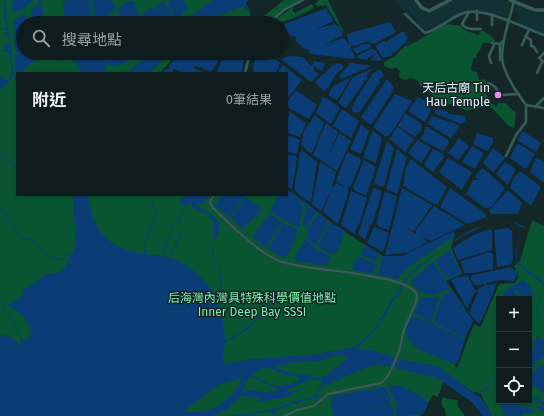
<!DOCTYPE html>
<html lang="zh-TW">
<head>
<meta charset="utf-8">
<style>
	:root { --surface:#0e1c1e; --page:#172527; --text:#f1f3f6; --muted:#9ba1a4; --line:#2e3a3c }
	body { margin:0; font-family:"Fira Sans","Noto Sans TC",sans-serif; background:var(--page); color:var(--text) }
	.controls { position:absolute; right:12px; bottom:12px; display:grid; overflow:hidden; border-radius:0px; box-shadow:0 1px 3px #0004 }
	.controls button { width:36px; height:36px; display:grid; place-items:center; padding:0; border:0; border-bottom:1px solid var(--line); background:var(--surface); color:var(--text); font:20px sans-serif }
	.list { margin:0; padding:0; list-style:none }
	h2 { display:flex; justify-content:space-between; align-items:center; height:52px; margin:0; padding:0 16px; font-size:17px }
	h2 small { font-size:13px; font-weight:400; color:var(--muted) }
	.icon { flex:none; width:22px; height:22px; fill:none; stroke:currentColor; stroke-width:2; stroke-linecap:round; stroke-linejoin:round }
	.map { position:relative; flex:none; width:544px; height:416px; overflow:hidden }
	.search { position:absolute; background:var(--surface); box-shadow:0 1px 3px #0004; left:16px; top:16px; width:272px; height:44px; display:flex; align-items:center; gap:10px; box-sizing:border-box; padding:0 14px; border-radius:22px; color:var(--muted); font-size:15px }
	.panel { position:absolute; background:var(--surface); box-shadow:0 1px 3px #0004; left:16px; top:72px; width:272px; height:124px; border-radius:0px }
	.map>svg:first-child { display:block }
</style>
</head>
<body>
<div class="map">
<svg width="544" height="416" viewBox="0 0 544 416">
	<rect width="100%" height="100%" fill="#132628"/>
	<!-- built -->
	<g fill="#133134">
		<polygon points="398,0 413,0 421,10 426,13 433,11 453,0 504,0 511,4 507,18 486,10 474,8 464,11 427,30 422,28"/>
		<polygon points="517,5 537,12 544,12 544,33 516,21 518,13 514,12"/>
	</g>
	<!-- green -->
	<g fill="#0a5531" fill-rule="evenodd">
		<path d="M0,0H214L183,23H23V53H62L63,64V53H71L74,64L73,53H149L128,73H17V195H287L304,201L334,225L386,258L408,255L455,234L451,247L462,274L446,281L465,308L466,336L455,366L457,368L474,324L479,327L482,324L499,284L514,283L519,277L514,266L520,261L532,220L544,226V416H492L480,393L473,392L449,375L443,382L438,397L433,395L420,416H0ZM499,299H529V401H499Z"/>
		<polygon points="284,0 301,0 267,22 264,16"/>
		<polygon points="319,0 328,0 343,30 346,32 342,31 326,5 317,7 318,5 314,5"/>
		<path d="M312,4L314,8C300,15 286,23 271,23L294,6L292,10L295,13Z"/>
		<polygon points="244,6 250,13 250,23 231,23 220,15"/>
		<path d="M446,24L462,26V29L478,35L481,31C488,32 491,35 495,41L493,43H483L480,50L476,55L477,57L473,59C473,63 470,66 472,71L477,72L479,80L485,79L487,86L485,91L490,102L496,107L498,103H505L516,113L514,128L509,126L489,105L467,111L452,104L440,105L428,90L420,86L419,82L413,78C407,78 404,83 399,76L400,71L396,67L392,69L384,66V62L395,56L405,46H408Z"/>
		<polygon points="170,53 178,53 160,73 149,73"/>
		<polygon points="445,397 447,399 458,400 457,405 465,416 446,416 445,410 442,406 442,398"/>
	</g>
	<!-- water -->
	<g fill="#0a3d76" fill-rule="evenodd">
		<path d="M3,0H5L14,75L12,78L0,90V77L9,80L12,69L8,51L1,52L10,47H6L0,49L9,42L8,36L3,34L7,33L8,31L2,29L7,26C3,19 5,8 3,0Z"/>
		<polygon points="33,0 25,8 18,11 12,11 13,3 11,0 35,0"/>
		<polygon points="36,0 41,0 45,23 33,23 31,14 32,9 40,3"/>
		<polygon points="69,0 89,0 92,14 68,23 65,19 63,2"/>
		<polygon points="92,0 112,0 115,7 114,12 98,18 94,14"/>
		<polygon points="170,0 184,0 188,8 187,10 183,11 182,17 176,22 167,2"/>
		<path d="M214,0H249L246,2L250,12L252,23H250C250,17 250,9 244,6L220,15L231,23L213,18L205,23H183L207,4Z"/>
		<polygon points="131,1 134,1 141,20 140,23 123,23 118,9 125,3"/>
		<polygon points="164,2 169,9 174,23 165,23 158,4 158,3"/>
		<polygon points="158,6 164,23 144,23 142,13"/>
		<polygon points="326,8 334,21 316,29 335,24 340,28 343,35 324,45 344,38 349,45 347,34 390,22 396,32 374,44 368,41 355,46 350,46 355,57 353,59 310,54 308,52 310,49 305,49 295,40 296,37 292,36 281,28 281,26 285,24"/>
		<path d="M25,14L28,23H23V53H44L17,75L14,55L21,54L16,52C13,45 15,29 14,20Z"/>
		<polygon points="401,32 404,32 408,38 405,42 411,43 404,43 394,53 388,46 393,53 391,56 383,58 375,46 384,41 386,42"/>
		<polygon points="363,44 370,44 371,49 375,50 382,60 379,61 370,60 376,54 369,57 367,54 368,58 366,60 357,58 357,56 371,49 370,48 356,54 353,49"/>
		<path d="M84,53H131L133,56C127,64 120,65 110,66L107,60L105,72L92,73L82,55Z"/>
		<polygon points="149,53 170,53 149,73 128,73"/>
		<polygon points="182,53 214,54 218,57 217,63 210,72 201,67 194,66 194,68 207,73 183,73 175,69 172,70 175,73 163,73 165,69 169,69 169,65 175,59 179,60 178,57"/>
		<polygon points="225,53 245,53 242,73 216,73"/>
		<polygon points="82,54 90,69 90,72 81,73 73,58"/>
		<polygon points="271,56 280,63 276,73 253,73 254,58"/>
		<polygon points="290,56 303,57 311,66 313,65 313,61 326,63 321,71 314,66 314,71 319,74 311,82 281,59"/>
		<path d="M339,63L343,66V69C333,72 332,87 324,91L315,82L333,65Z"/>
		<polygon points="350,63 352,63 372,66 341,79 339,77"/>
		<polygon points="283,65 302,80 287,99 287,73 277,73"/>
		<polygon points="372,69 367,75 367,78 346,108 338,103 353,77"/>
		<path d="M380,69L384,76L379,79L380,84L376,87L360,112L357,113L352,111C351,105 365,86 370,78L372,77L371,75Z"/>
		<polygon points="351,77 337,100 328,95 333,86"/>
		<polygon points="387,79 394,87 393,90 372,124 369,124 361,117"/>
		<polygon points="296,90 317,105 309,119 287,107 287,102"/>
		<polygon points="395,94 412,101 392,132 386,137 373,127"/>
		<polygon points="323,96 340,108 331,124 316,113"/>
		<polygon points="418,97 426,101 431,110 425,122 409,112 410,108"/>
		<polygon points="342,109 359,121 351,138 333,126"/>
		<polygon points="437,109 446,111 450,114 465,116 466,121 461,124 434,113"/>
		<polygon points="289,111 306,123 300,137 287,133"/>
		<polygon points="405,113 422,124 421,130 415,137 398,126"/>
		<polygon points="315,115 324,123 314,149 311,154 301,145 304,130"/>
		<polygon points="432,116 459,125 459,128 451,138 429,125 428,122"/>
		<polygon points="326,123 338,132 328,157 339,133 351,141 337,171 313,155"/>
		<polygon points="361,124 369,131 361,154 351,150 351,147"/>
		<polygon points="398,127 414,139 405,152 390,139 395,129"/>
		<polygon points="425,127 428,127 448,140 449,143 443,151 422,140 420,138 424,134"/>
		<polygon points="374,131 382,138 376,163 363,157 372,132"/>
		<polygon points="523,131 541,143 536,152 517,140"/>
		<polygon points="477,133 493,138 493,142 487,151 473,144"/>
		<polygon points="287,135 300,140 297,154 287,152"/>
		<polygon points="459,138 469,146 458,160 448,153"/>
		<polygon points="418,140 431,148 421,163 408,153"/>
		<polygon points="387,141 394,148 384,186 382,187 374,183"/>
		<polygon points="519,144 535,154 526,169 510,158 516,145"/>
		<polygon points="472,146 484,153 475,169 462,162"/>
		<polygon points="493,148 505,158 493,172 483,163"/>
		<polygon points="397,149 407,158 397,194 386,189"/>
		<polygon points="433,149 443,154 444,157 433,172 424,165"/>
		<polygon points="302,150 317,162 311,202 306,200 294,190 300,152"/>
		<polygon points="347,152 360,158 361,161 351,186 347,188 349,191 338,224 323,212 332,188 322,210 319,210 312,204 320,162 336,172 332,188 336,183 346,188 336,181"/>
		<polygon points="287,154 296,156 297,159 292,189 287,187"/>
		<polygon points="536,157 544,162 544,183 530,172"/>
		<polygon points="448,158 472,172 462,190 439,172"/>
		<polygon points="411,159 447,187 438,204 434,204 403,186 406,168"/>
		<polygon points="364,160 376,167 366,196 354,190 353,187"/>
		<polygon points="505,162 516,169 508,185 496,174"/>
		<polygon points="483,168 505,188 492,207 508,190 522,203 518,214 491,214 489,211 492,207 485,208 466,194 473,180 478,180 475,176"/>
		<polygon points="520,171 541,187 531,206 510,188 513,179"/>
		<polygon points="373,188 380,190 382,192 373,222 370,226 365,240 358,234"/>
		<polygon points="402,188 432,205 414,231 405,227 416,234 416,230 434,206 465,225 431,241 421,236 428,242 406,253 385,255"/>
		<polygon points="450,188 486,214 486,217 467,224 440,207"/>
		<polygon points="287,189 301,199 303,208 299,228 270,212 277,197 279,195 287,195"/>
		<polygon points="351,191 367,198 360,222 354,234 341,225"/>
		<polygon points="386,192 396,196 397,198 389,230 379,227 376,224 384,194"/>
		<path d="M73,195H88C92,224 103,245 134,252C146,255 160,254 173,259C191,265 210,283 218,302C223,314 224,328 225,341L239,334L267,309L246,331L225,343L223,358L224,364L253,359L318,354L354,347L373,331L401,285L403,287L374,332L356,349L372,350L402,360L438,366L483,400L492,416H483L472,402L437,378L388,366L373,365L322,387L317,393L318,400L316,397L279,409L276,411L277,416L269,411L242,416H219L245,414L274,409L295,401L310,398L315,395L321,386L322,380H309L287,390V393L300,389C294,397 263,402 253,402L260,400L259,398L241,396L225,411L213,416H0V337L5,334L21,345L20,340L29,338L31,330L24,317L7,304L22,297L24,288L37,282L42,276C52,272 63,275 67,262L69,263C69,256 71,256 73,251C76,247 75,241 75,236C76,223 72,208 73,195ZM338,355L348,357L327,375L318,378L307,375L287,372L274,367L291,363L318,361ZM270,368L285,375L297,376L301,379C277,392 274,384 251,375L261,369ZM251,377L281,390L261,392L254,390L242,392L247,380ZM241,378C241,383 239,385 236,389C224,406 206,415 184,411L218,385Z"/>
		<path d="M185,195H208L205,203H194C201,210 224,216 219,231C218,236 213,239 213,245L214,223L206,213L194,209L190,203L186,205L180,204L181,198H184Z"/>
		<polygon points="222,195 244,196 230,218 215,206"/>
		<polygon points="245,197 262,208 257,216 242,229 231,219"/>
		<polygon points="305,202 317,212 305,228 302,225 306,208 303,203"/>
		<polygon points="269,214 282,222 265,248 252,237"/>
		<polygon points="318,214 320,214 329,223 315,246 306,236 308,228"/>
		<path d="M500,221L515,222L528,228L519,227L517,257L518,262L544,282L543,294V285L532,274L527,277L530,274L519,265L516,268L518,264L516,257L519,226C498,203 416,265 404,284L402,283L413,270L462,235L472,229Z"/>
		<polygon points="283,223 295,228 298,231 289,252 284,258 268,249"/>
		<path d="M331,223L344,230C343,240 341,246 335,254H329L317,246Z"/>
		<polygon points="374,227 389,233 383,252 367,243"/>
		<polygon points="509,228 512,231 513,261 510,265 497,267 494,230"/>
		<polygon points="489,229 492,231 492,250 458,260 453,248 473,235"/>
		<polygon points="452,232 454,232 455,236 411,265 397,279 378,275 382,256 406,256 407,253"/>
		<polygon points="305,239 318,250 330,256 327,266 295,261 294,259"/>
		<polygon points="366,245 379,253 377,262 360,254"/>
		<polygon points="450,250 462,273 449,279 443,274 435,260"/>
		<polygon points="490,252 493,254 493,269 473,273 464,273 461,261"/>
		<polygon points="358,256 377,264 373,274 352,270 354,263"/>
		<polygon points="433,262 451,288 434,295 420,292 411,283 414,278 420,272 424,272 425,267"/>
		<polygon points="511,267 518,272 514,281 500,280 486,283 487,285 497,283 482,320 478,323 469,313 478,292 475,292 467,309 451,280 457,277 468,276 475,290 478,290 481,287 485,286 485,284 475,285 471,279 472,275"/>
		<path d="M523,280C528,282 534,292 533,296L529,299L522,298L516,288L515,292L519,299H502C505,287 514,286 523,280Z"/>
		<polygon points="452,290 473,321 465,338 433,322 443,295"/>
		<polygon points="421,297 440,297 431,322 414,313"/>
		<path d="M412,316L419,318L465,339L458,363L454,364C436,355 390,347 412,316Z"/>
		<polygon points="539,336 541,339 544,340 544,348 542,348 544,350 544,356 541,360 537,359 535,365 529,370 529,363 532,363 529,362 529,351 532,349 536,353 533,347 535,339"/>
		<path d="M544,366V393L540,391L539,388C532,389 529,381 529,375L539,367Z"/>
		<polygon points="391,385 399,385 424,397 428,405 423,414 396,416 395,402 388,387"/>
		<polygon points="385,387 391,400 390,404 355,415 390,405 392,405 395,416 333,416 331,400 335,395"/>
		<path d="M530,395L536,397L544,402V404L539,402L529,405L530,409L534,411L537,406H543L544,412L537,408L535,412L527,414L525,412L522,416H505L500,401H514L523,408L537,401L535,397L536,400C533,402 532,403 528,402L535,400L534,398L529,397L533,396Z"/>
	</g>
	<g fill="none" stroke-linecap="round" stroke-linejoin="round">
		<!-- stream -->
		<g stroke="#0a3d76" stroke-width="1">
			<polyline points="397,0 413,20"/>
			<path d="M460,14C475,5 488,12 502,17"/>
			<polyline points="517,23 544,33"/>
			<polyline points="424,31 428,31 446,21"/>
			<polyline points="0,155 17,167"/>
			<path d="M0,208L13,224L20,239C22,239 26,239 29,239C40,243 46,262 64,259L66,255L69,256"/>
			<polyline points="213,245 213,258 219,265 221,280 221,290 217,299"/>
			<path d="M144,253C145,238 151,226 158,213L153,205L151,195"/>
			<polyline points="163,257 165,245 171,235 172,225 179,217"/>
			<polyline points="171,258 181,230 177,226 185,205"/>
			<polyline points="0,301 22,339"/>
			<polyline points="529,327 537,315 537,307 542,294"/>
			<path d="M477,397L481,391C491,388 493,382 499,374"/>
		</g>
		<!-- minor casing -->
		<g stroke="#314345" stroke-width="3">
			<g id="minor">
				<path d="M514,1C510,19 502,38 502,56C502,72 517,93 526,105L544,108"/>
				<path d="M469,12L462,24C466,30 473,29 481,29"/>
				<path d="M405,14L425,33C439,30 450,17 464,13C483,6 524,28 544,35"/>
				<polyline points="477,20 477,11"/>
				<polyline points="269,23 285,9 303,0"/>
				<polyline points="492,25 492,15"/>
				<polyline points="525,36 531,40 531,46 534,47 537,52"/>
				<polyline points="492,43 500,44 504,40"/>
				<polyline points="522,45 529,30"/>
				<polyline points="544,53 539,58 544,62"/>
				<polyline points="500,60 500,44"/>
				<polyline points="491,63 489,56 494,45"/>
				<polyline points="245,73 250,53"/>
				<polyline points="537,73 542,62"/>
				<polyline points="488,83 494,86 501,95 519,94"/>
				<polyline points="535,107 544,98"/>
				<polyline points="506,156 516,135 526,122 526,105"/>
				<path d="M214,195L210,202L213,208C230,224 260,255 282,262C304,268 329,270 352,273C366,276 411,280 417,295C419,302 403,326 402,338C401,348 390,378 381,383L328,394L314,406L297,410L285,416"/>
			</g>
		</g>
		<!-- tertiary casing -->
		<g stroke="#314345" stroke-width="4">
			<g id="tertiary">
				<polyline points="416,0 422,8 429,11 450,0"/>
				<polyline points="510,0 535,10 544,10"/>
			</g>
		</g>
		<!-- minor -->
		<use href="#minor" stroke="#345e56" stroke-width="2"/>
		<!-- tertiary -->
		<use href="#tertiary" stroke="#345e56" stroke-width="3"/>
	</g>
	<!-- markers -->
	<circle fill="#f689ee" stroke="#132628" stroke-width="1.5" cx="498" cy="95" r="4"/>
	<g text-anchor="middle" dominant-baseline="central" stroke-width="3" stroke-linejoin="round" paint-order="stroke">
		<!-- poi labels -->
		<g font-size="12" fill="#eaf6f8" stroke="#132628" text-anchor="end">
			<text x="490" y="88">天后古廟 Tin<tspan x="490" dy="14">Hau Temple</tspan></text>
		</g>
		<!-- park labels -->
		<g font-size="12" fill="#7decaa" stroke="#132628">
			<text x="252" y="298">后海灣內灣具特殊科學價值地點<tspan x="252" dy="14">Inner Deep Bay SSSI</tspan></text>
		</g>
	</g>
</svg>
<div class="controls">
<button>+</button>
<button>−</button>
<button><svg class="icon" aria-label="locate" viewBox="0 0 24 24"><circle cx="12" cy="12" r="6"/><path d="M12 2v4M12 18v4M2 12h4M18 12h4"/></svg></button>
</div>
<div class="search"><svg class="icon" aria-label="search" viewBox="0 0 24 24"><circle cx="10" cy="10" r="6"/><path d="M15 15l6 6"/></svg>搜尋地點</div>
<section class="panel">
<h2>附近<small>0筆結果</small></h2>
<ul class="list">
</ul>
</section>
</div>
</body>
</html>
